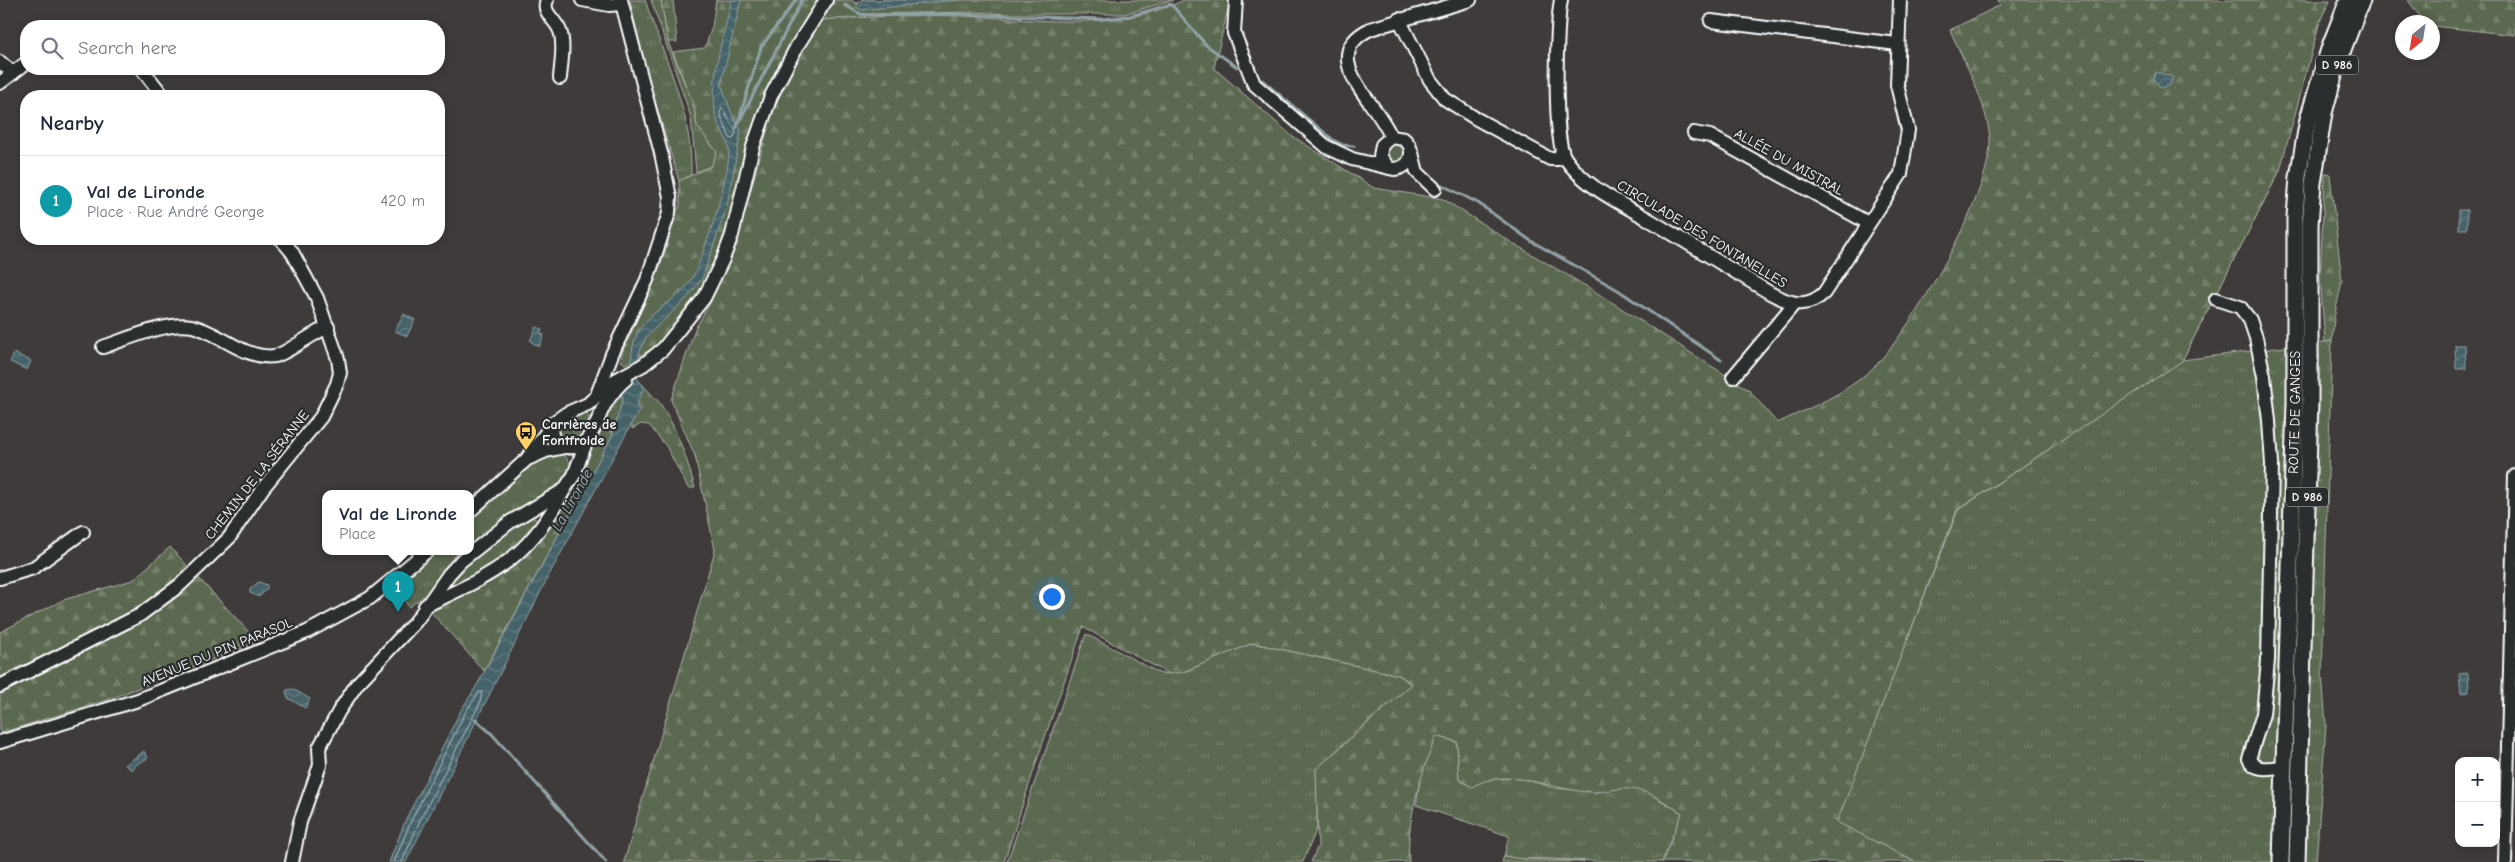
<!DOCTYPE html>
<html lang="en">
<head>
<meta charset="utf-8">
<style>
	:root { --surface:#fff; --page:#f6f6f7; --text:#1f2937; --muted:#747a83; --line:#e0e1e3; --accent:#d93025 }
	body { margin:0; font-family:"Comic Neue",sans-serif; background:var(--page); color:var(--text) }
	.controls { position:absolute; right:15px; bottom:15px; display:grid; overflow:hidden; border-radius:10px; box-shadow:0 2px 12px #0003 }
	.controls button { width:45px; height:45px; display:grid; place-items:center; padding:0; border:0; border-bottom:1px solid var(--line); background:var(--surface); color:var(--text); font:25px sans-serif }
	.compass { position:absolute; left:2395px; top:15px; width:45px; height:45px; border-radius:50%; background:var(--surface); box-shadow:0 2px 12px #0003; rotate:210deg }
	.you { position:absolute; left:1051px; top:596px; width:18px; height:18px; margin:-12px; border:4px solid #fff; border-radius:50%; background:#1a73e8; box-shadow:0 0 0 8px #1a73e833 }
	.badge { display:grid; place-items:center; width:32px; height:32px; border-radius:50%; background:var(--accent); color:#fff; font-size:16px; font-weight:700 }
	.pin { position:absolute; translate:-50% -41px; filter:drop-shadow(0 1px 2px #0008) }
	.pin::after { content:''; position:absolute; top:26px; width:18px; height:15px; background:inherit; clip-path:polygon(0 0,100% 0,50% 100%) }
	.popup { position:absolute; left:322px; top:490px; width:152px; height:65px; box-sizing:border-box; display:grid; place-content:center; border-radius:10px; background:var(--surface); filter:drop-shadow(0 1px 4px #0005); font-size:16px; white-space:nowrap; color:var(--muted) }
	.popup b { font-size:19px; color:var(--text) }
	.popup::after { content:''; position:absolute; left:50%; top:100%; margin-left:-10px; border:10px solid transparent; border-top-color:var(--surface) }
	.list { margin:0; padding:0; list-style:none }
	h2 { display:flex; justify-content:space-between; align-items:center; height:65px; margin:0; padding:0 20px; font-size:21px }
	h2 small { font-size:16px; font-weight:400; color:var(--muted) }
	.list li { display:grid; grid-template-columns:32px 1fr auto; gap:15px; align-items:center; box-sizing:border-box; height:90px; padding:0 20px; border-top:1px solid var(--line) }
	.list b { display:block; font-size:19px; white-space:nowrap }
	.list p { margin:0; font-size:16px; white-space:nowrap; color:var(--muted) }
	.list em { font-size:16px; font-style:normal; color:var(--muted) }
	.icon { flex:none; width:28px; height:28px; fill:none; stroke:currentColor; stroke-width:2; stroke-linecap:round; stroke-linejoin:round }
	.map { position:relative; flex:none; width:2515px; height:862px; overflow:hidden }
	.search { position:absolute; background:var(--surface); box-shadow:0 2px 12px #0003; left:20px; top:20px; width:425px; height:55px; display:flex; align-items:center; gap:12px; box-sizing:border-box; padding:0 18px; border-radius:20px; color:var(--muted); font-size:19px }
	.panel { position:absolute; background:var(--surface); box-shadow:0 2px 12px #0003; left:20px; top:90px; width:425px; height:155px; border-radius:20px }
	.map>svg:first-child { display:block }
</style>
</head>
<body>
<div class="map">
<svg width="2515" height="862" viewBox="0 0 2515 862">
	<defs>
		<pattern id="grass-tufts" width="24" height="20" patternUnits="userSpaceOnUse" patternTransform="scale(1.25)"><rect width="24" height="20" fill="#5b6951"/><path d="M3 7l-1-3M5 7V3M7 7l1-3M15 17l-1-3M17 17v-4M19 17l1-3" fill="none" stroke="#74806b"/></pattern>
		<pattern id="forest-firs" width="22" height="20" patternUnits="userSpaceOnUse" patternTransform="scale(1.25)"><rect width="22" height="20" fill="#5b6951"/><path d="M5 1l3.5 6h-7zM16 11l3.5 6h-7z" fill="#74806b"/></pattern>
		<pattern id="water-waves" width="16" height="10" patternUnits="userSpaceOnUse" patternTransform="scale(1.25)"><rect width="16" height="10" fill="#47646b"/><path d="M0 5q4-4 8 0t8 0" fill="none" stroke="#637b81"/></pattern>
	</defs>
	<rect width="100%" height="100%" fill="#3f3b3b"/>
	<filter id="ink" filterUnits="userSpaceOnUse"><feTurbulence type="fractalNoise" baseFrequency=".02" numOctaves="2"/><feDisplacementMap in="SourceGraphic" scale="10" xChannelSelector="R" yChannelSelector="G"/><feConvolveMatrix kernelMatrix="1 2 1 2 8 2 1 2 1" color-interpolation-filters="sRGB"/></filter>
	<g filter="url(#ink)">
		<!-- grass -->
		<g fill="url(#grass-tufts)" stroke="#adb4a8">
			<path d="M630,0H645C664,58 693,113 691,175L679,181L643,61Z"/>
			<polygon points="651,0 661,0 668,42 694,107 697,126 717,152 711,166 696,172 691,117"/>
			<polygon points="836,0 851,0 857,4 861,0 1173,0 1125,14 1007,14 974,12 863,14 866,17 822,20"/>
			<circle cx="1396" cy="153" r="10"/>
			<polygon points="2280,170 2182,360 2332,341 2322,675 2326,725 2316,862 1915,862 1836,822 1958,510 2181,361"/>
			<polygon points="579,413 586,413 592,420 585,434 567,442 558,437 557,428 563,421"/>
			<polygon points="557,452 565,456 571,464 569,472 558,488 494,526 471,546 471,519 538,457"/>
			<polygon points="437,551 465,551 425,595 409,607 396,588"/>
			<polygon points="1086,634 1161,674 1183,672 1253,643 1399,675 1412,685 1358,730 1317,769 1317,828 1303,862 1007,862"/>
			<path d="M1435,736L1457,742L1459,780L1522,778L1554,788L1596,792L1626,787L1645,791L1682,813L1662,862C1624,862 1587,861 1550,859C1533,858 1520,861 1504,856L1509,836L1416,805L1421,774Z"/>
		</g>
		<!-- forest -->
		<g fill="url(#forest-firs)" stroke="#adb4a8">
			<polygon points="661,0 673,0 677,42 668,42"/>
			<polygon points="716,0 817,0 766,92 745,149 730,222 709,277 696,298 662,343 625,364 621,361 622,353 652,287 668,243 672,217 680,206 679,181 711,166 717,152 697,126 694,107 673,52 705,48 712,27"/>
			<path d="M1184,0H1230L1214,68L1292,136L1374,188L1443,199L1514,244L1591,289L1749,390L1777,423C1810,408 1845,394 1872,369C1911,332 1992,193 1990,140C1987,102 1965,64 1950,30L2000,5L1998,0H2330L2320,21L2280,170L2182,361L1957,510L1837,822L1915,862H1662L1682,813C1670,806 1655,794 1641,791C1623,786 1613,791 1596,792C1555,793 1509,764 1472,787L1459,780L1457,742L1436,736C1421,775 1406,820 1409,862H1311L1318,846L1316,769L1412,684L1399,675L1253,643L1183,672L1169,674L1083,627L1038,757L1004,862H624L715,550L695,456L671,400L695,329L710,303L735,248L774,105L788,75L819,23L822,20C876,16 931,14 985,17C1050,21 1125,29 1184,0Z"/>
			<polygon points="2408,0 2515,0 2515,35 2433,26 2432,22 2424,22"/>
			<polygon points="2325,174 2330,175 2342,281 2334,318 2332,341 2325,342 2320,276"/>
			<path d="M637,379C644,387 652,394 659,402C677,427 687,460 695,488H688L666,446L649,425L641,424L632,429L628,385Z"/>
			<polygon points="618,388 623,399 612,436 484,671 431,612 494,577 516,562 583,453"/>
			<path d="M529,515L537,520V530L504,558L454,587L451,584C453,564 512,527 529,515Z"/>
			<polygon points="170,547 258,642 107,700 0,733 0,632 63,600 133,580"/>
			<path d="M1504,856C1529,862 1557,858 1584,862H1502Z"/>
		</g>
		<!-- water -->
		<g fill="url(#water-waves)" stroke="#91a2a6">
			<path d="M732,0H741L721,84L733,117L741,131L727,206L702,279L687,298L646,337L639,353L637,378L644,387L636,405L639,410L549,575L406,862H389L406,819L461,710L476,687L612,436L623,399L621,392C634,377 628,350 638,332C651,308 683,299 694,275C706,249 729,178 729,151C729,138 716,125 715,112C711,73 723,37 732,0Z"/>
			<polygon points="861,0 958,0 861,10 856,7"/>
			<polygon points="2156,72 2173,77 2170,85 2161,88 2153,79"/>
			<rect x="2459" y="210" width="8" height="19"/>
			<polygon points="404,314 415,320 407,336 395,331"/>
			<polygon points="536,327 542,329 540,333 544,335 539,347 530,341"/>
			<polygon points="2455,345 2465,345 2466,369 2456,369"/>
			<polygon points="14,353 31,361 27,370 10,362"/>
			<polygon points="259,582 267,585 267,589 259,597 250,593 250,589"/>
			<polygon points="2468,673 2469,692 2461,693 2459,674"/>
			<polygon points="293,689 310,699 305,708 288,698 286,693 287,690"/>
			<polygon points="144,751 148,758 137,764 132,770 125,765"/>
		</g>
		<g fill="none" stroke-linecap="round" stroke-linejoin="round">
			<!-- shore -->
			<g stroke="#b5c1c4" stroke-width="1">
				<polygon points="722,108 736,132 733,139 730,138 720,114"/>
				<polyline points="394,862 411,821 465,713 479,692 482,692 480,703 421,818 402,862"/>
			</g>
			<!-- stream -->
			<g stroke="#91a2a6" stroke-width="3">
				<polyline points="845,5 860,14 869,15 954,14 1102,19 1130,16 1171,4 1206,45 1237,67"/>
				<polyline points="1262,80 1333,140 1343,145 1354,146"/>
				<polyline points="738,123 761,47 796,0"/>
				<polyline points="736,128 802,0"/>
				<polyline points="1434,181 1478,203 1531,241 1618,290 1721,360"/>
				<polyline points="475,719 491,733 606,862"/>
			</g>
			<!-- minor casing -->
			<g stroke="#fff" stroke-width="16">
				<g id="minor">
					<path d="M547,0C541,12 556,20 560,31C565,44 561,64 560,78"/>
					<polyline points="582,0 609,5 621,4"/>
					<path d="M1236,0L1234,33L1254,84L1327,147L1352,159L1394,169C1411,168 1417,150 1404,139L1391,137L1382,145L1380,156L1389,168"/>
					<path d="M1561,0C1556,24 1553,140 1565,158C1585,188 1623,204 1653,222C1692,246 1731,269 1770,293C1789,303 1806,310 1824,293L1901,174L1908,130L1897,85L1900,0"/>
					<polyline points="1399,19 1430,80 1445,99 1475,118 1550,159 1558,159 1562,151"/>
					<polyline points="1711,21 1897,44"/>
					<polyline points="0,62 13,73"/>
					<polyline points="142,69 163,96"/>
					<polyline points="0,83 26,63"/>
					<polyline points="1694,133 1710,136 1868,223"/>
					<path d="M1391,137C1378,102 1315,57 1370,29L1470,0"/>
					<polyline points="1412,153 1417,172 1435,189"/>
					<path d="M2216,299L2240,307L2250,320L2256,338L2264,376L2269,421L2272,464L2268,660L2263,714L2249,759C2256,773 2271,767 2284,767"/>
					<path d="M103,347C127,339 168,321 192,326C220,332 244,360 275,356C286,354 314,332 328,327"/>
					<polyline points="1733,377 1794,304"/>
					<polyline points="598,392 612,354 647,280 669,213 670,197 661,153 621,0"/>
					<path d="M551,426L552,436C555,442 560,446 567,447C590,451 596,421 604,406C610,396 617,386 626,379"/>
					<polyline points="530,458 546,451 565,447"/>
					<polyline points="564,490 574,475 587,440"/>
					<polyline points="470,511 526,460 554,422 567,413 588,404 612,382 643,365 663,349 704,298 723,259 732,235 753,147 771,96 797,46 826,0"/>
					<polyline points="0,578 33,568 83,532"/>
					<polyline points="0,686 140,615 180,585 229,538 263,488 321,417 337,384 340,373 338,359 317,298 292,252 281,239"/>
					<polyline points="0,742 138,700 307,632 370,598 427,551"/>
					<path d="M292,862L300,822L320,765L319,748L339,711L357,684L416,621L449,574L461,561L510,522L564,490C528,560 493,574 425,606"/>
					<polyline points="2505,862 2515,476"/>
				</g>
			</g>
			<!-- major casing -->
			<g stroke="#fff" stroke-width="19">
				<g id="major">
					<path id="s1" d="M2281,862L2295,402V217L2298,177L2308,119L2330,46L2348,0"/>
					<polyline points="2297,862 2310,400 2310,225 2313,183 2324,113 2337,65 2362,0"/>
				</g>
			</g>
			<!-- minor -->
			<use href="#minor" stroke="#2a2d2e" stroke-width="12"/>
			<!-- major -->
			<use href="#major" stroke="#2a2d2e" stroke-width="15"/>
		</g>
	</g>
	<!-- icons -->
	<defs>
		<g id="bus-pin" transform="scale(1.125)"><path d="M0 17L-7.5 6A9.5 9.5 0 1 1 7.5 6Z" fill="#ffd166" stroke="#2a2d2e"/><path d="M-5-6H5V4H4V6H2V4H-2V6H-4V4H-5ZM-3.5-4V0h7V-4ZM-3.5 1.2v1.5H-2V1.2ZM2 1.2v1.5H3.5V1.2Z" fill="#111"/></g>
	</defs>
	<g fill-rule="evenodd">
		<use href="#bus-pin" x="526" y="432"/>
	</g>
	<g text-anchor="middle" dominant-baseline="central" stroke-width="4.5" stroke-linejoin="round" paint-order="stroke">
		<!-- shield labels -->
		<g fill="#2a2d2e" stroke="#bfc0c0" stroke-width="1">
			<rect x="2316" y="55.5" width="42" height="19" rx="4"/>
			<rect x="2286" y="487.5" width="42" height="19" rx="4"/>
		</g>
		<g font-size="12" font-weight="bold" fill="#fff">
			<text x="2337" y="65">D 986</text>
			<text x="2307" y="497">D 986</text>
		</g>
		<!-- street labels -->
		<g font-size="14" fill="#fff" stroke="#2a2d2e">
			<text transform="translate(1789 162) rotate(29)">ALLÉE DU MISTRAL</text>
			<text transform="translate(1702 234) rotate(31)">CIRCULADE DES FONTANELLES</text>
			<text stroke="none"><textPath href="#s1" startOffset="450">ROUTE DE GANGES</textPath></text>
			<text transform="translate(257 475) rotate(-52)">CHEMIN DE LA SÉRANNE</text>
			<text transform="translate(217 652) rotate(-22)">AVENUE DU PIN PARASOL</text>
		</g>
		<!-- poi labels -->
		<g font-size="14" font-weight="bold" fill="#fff" stroke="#2a2d2e" text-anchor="start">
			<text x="542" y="424">Carrières de<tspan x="542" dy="16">Fontfroide</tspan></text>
		</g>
		<!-- water labels -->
		<g font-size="15" font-style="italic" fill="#acb9bc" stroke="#2a2d2e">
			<text transform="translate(572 500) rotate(-61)">La Lironde</text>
		</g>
	</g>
</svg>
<div class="controls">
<button>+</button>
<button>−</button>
</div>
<svg class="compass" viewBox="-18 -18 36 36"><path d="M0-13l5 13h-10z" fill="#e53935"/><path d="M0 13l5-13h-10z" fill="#747a83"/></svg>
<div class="you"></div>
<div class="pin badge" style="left:398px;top:612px;background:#0f9aa8">1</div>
<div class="popup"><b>Val de Lironde</b>Place</div>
<div class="search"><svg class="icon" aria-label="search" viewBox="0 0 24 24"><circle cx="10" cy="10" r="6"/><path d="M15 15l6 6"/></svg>Search here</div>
<section class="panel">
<h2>Nearby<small></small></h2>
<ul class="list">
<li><span class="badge" style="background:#0f9aa8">1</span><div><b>Val de Lironde</b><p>Place · Rue André George</p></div><em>420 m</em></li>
</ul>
</section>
</div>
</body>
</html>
